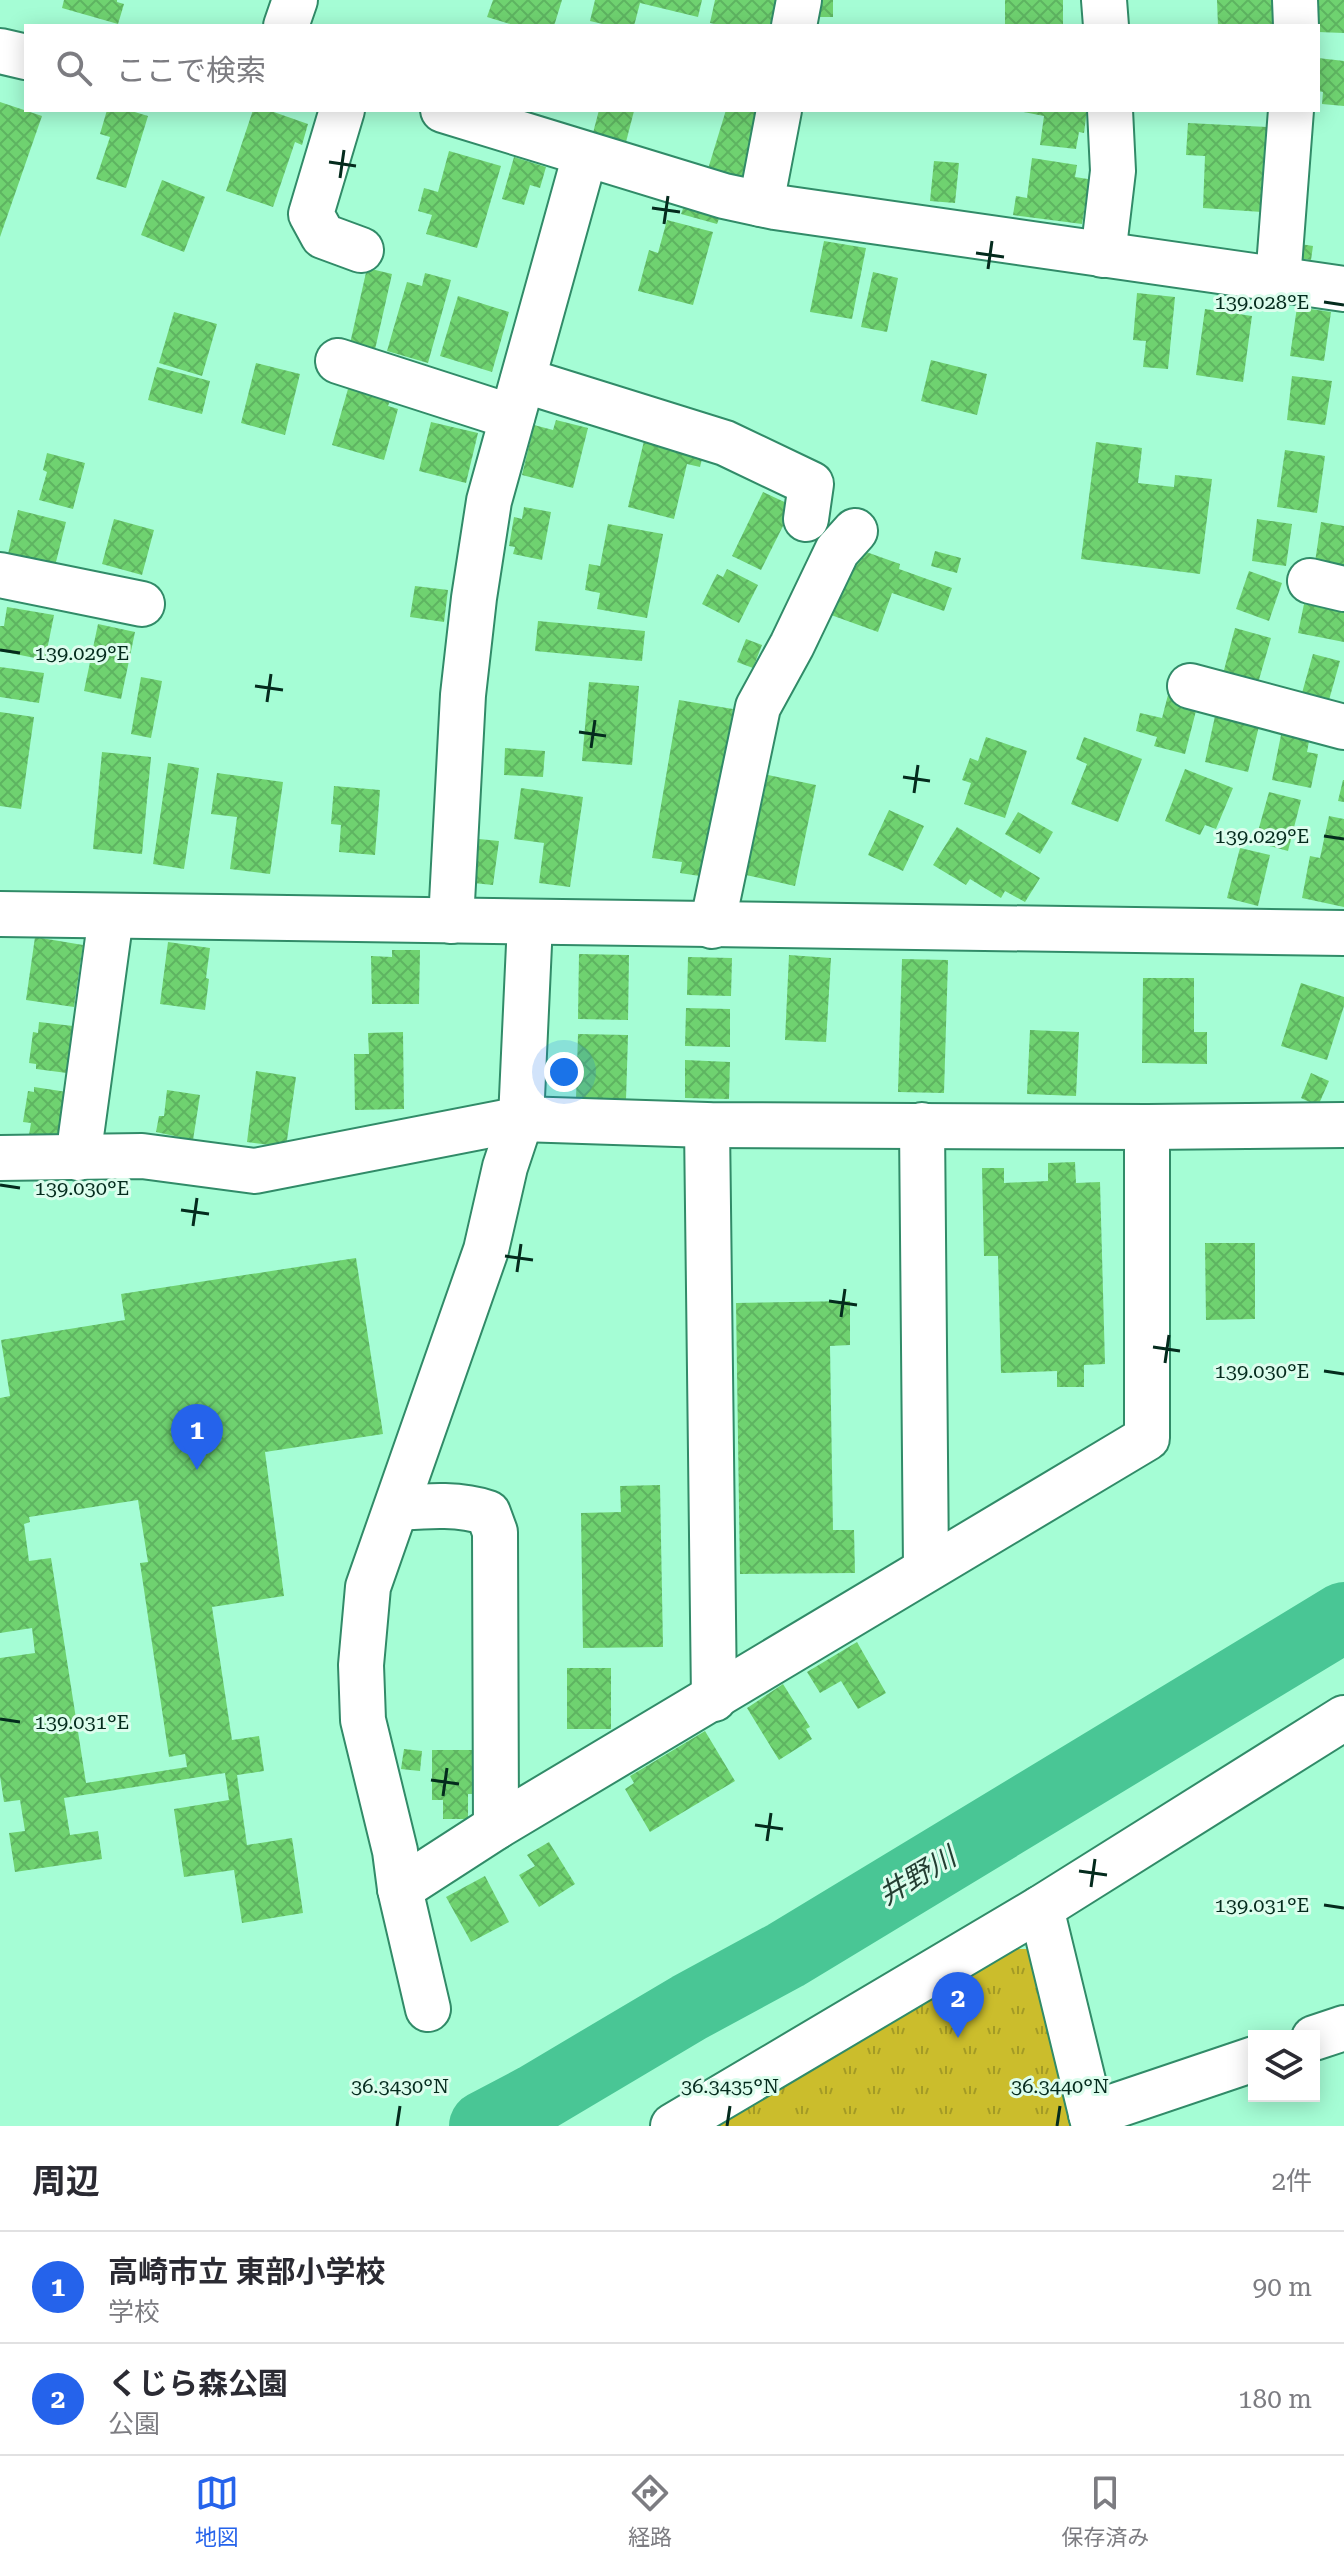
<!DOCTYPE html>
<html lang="ja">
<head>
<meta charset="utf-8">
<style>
	:root { --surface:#fff; --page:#f7f7f7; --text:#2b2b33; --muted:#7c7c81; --line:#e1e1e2; --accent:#2563eb }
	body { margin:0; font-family:"Roboto Serif","Noto Sans JP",serif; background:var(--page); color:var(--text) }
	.controls { position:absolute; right:24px; bottom:24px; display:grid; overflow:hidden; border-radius:0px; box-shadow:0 4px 20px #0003 }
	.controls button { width:72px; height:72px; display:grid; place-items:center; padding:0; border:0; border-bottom:2px solid var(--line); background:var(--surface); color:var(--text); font:40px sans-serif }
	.you { position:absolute; left:564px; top:1072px; width:28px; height:28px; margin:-20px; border:6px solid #fff; border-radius:50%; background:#1a73e8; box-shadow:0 0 0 12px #1a73e833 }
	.badge { display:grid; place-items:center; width:52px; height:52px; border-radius:50%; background:var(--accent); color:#fff; font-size:26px; font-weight:700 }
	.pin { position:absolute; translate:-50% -66px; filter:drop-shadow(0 2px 4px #0008) }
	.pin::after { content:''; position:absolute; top:42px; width:28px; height:24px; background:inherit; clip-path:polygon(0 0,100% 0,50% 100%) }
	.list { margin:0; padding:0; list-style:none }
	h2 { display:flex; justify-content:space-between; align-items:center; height:104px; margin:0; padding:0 32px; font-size:34px }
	h2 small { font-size:26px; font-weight:400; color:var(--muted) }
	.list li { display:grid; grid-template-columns:52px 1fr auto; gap:24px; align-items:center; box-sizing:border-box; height:112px; padding:0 32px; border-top:2px solid var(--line) }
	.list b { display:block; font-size:30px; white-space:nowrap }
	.list p { margin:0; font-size:26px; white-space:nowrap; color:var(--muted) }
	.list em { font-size:26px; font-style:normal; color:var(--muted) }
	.icon { flex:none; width:44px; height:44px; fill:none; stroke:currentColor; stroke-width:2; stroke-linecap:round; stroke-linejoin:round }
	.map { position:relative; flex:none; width:1344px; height:2126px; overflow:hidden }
	.search { position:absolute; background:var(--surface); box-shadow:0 4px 20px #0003; left:24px; right:24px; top:24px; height:88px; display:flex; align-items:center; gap:20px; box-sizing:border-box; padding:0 28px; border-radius:0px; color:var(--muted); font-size:30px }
	.sheet { height:328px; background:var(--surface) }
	nav { display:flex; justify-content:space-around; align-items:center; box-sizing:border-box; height:112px; border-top:2px solid var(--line); background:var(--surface); font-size:22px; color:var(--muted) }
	nav a { display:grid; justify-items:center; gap:4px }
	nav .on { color:var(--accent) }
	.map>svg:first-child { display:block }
</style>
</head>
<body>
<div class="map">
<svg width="1344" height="2126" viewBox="0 0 1344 2126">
	<defs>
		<pattern id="park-tufts" width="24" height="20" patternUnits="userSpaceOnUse" patternTransform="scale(2)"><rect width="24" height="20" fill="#cbbd2c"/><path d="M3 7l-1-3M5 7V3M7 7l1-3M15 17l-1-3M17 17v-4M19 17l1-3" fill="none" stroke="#a39a25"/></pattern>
		<pattern id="building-cross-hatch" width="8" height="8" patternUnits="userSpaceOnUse" patternTransform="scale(2)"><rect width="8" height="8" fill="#6fd270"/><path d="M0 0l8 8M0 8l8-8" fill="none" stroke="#5eb461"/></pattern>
	</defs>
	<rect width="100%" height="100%" fill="#a5fdd5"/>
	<!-- park -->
	<polygon fill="url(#park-tufts)" points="1014,1949 1033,1949 1074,2126 711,2126"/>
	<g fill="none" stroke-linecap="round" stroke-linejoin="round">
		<!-- river -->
		<polyline stroke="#49c695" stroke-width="70" points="484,2126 535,2099 690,2007 786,1955 1344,1617"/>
	</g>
	<!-- building -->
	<g fill="url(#building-cross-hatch)" fill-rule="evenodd">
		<polygon points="64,0 117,0 117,2 124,4 118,24 62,8"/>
		<polygon points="493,0 562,0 554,26 517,26 487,17"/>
		<polygon points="595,0 702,0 698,17 640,3 634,26 611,26 590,21"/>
		<polygon points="715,0 783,0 777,26 724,26 710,23"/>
		<polygon points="818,0 833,0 833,17 819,17"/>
		<rect x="1005" y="0" width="58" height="26"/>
		<polygon points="1217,0 1280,0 1280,26 1218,26"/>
		<polygon points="1318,0 1344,0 1344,33 1318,32"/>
		<polygon points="1318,58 1344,61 1344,106 1322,104 1323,92 1318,91"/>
		<polygon points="0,102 42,116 0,237"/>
		<polygon points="107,110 128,110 148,116 126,188 96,179 110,137 100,134"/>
		<polygon points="253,110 268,110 308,124 302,145 295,142 273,207 226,191"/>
		<polygon points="599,110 634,111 626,142 593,133"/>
		<polygon points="726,110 769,110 747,181 708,169"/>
		<polygon points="1013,110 1087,110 1084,133 1079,132 1076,149 1040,145 1044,116"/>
		<polygon points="1188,123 1267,127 1262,212 1203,208 1205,156 1186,155"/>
		<polygon points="449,151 501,166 477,248 426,234 432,215 418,211 424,188 438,192"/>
		<polygon points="514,157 546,167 540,188 530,185 524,205 502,199"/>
		<polygon points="1032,158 1077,165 1075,177 1094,180 1092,199 1086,199 1082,224 1013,215 1016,196 1027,198"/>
		<polygon points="934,161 959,163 955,203 930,201"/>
		<polygon points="162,180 205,197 184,252 141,235"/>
		<polygon points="684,206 720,216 717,224 681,214"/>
		<polygon points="667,220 713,232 693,305 638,291 649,250 658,253"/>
		<polygon points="824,241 866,248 852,319 810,312"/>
		<polygon points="1294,243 1313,246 1311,260 1292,257"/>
		<polygon points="367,268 392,274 374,354 349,348"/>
		<polygon points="873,272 898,278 887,332 861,327"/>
		<polygon points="425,273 451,280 428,363 387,351 407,282 422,286"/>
		<polygon points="1137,293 1175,297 1168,369 1143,367 1146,341 1133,340"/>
		<polygon points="458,296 509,312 492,372 440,356"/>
		<polygon points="1297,307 1331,312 1324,361 1290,356"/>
		<polygon points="1205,309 1252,316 1243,382 1196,375"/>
		<polygon points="174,312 217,324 202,376 159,363"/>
		<polygon points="931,360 987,374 977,415 921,401"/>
		<polygon points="256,363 300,374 285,435 241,423"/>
		<polygon points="157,367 210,381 202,414 148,400"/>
		<polygon points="1292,376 1332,381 1325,425 1287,420"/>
		<polygon points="348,389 390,401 388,406 398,409 384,460 332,445"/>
		<polygon points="556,420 588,428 573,488 522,475 534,425 553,430"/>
		<polygon points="431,422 478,433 466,483 419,471"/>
		<polygon points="644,441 703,455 700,467 687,464 674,519 628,507"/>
		<polygon points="1096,442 1142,448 1138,483 1174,487 1175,475 1212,479 1200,574 1081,559"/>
		<polygon points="1285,450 1325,456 1317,513 1277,507"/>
		<polygon points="47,453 85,463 73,509 39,500 47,472 43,470"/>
		<polygon points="763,492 793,506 761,570 732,556"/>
		<polygon points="524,507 551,512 542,560 513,554 515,547 509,546 514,517 522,519"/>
		<polygon points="18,510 66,522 55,566 8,554"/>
		<polygon points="114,519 154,530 142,575 102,564"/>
		<polygon points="1257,519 1292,524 1286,566 1252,561"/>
		<polygon points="1321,522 1344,526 1344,566 1315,562"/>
		<polygon points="608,524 663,534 647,618 597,609 600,593 585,590 589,564 600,566"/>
		<polygon points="855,548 900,564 899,569 952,588 944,611 892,593 878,632 831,615"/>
		<polygon points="935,551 961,558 957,573 931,566"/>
		<polygon points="727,569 758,585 739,623 702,604 717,574 723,577"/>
		<polygon points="1249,571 1282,583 1269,621 1236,609"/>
		<polygon points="415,586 448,590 444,622 410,617"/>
		<polygon points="1304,604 1344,612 1344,642 1298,633"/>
		<polygon points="7,607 54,615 45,660 0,651 0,626 4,626"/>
		<polygon points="538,621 645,631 642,661 535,651"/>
		<polygon points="98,624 135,632 121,699 84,691"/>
		<polygon points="1235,628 1271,638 1258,683 1223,674"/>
		<polygon points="746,639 762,645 753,668 737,662"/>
		<polygon points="1313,654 1340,661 1329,700 1302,693"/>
		<polygon points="0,667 44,673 39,703 0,697"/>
		<polygon points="141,677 162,681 151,738 131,734"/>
		<polygon points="589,682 639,686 632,765 582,761"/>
		<polygon points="1168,695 1198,703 1185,754 1154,746 1157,737 1136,731 1140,713 1162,718"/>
		<polygon points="679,700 733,709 706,877 680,873 682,862 652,858"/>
		<polygon points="0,712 34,717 21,809 0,806"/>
		<polygon points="1215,716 1259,726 1248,772 1205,762"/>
		<polygon points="1282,730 1310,736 1307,752 1318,754 1311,788 1272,780"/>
		<polygon points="986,737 1027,751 1005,818 964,804 971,783 962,780 970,758 978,761"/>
		<polygon points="1084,737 1142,759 1118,822 1071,804 1087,764 1076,759"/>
		<polygon points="505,748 545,751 543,777 504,775"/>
		<polygon points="102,752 151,757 142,854 93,849"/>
		<polygon points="168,763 199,768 184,869 153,864"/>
		<polygon points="1185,769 1233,788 1216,829 1205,825 1200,835 1165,821"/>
		<polygon points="217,773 283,782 270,874 230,869 237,817 211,814"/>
		<polygon points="768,775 816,785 795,886 746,875"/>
		<polygon points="1343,780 1344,780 1344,802 1338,801"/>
		<polygon points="334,786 380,790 375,855 339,852 341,825 331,824"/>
		<polygon points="521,788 583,797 570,887 539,883 544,843 514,839"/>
		<polygon points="1269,792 1301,800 1288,851 1255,842"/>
		<polygon points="889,810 924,826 903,871 868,855"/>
		<polygon points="1018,812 1053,832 1040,854 1005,834"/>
		<polygon points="1329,816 1344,819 1344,907 1302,898 1310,856 1320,858"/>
		<polygon points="957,827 1040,878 1025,902 1005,891 1001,898 970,879 966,885 933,865"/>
		<polygon points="479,839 499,841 493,885 473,883"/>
		<polygon points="1240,848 1270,855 1258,906 1227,898"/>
		<polygon points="35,937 83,945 74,1007 26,1000"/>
		<polygon points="168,942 210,948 206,978 209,979 205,1010 160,1004"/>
		<polygon points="392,950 420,950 419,1004 372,1004 371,956 392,957"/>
		<polygon points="579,954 629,955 628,1020 578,1019"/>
		<polygon points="789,955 831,958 826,1042 785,1040"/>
		<polygon points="688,957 732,958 731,996 687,995"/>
		<polygon points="902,959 948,960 944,1093 898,1092"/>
		<polygon points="1143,978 1194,978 1194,1032 1207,1032 1207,1064 1142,1063"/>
		<polygon points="1301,983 1344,997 1344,1006 1327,1060 1281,1046"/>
		<polygon points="686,1008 730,1009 730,1047 685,1046"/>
		<polygon points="39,1022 73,1026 67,1073 36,1069 36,1064 29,1063 33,1032 38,1033"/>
		<polygon points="1030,1030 1079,1032 1076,1096 1027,1094"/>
		<polygon points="403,1032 404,1109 355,1110 354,1054 369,1054 368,1033"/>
		<polygon points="578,1034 628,1035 626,1100 576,1098"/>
		<polygon points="685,1060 730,1062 729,1099 685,1098"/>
		<polygon points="256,1071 296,1077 286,1147 247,1142"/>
		<polygon points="1311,1073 1329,1081 1318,1106 1301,1098"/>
		<polygon points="34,1087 67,1092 60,1139 29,1135 31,1123 23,1122 28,1091 34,1092"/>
		<polygon points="167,1090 200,1095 193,1140 156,1132 159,1116 164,1116"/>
		<polygon points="1075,1162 1076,1183 1100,1182 1105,1364 1084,1365 1084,1387 1057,1387 1057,1371 1001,1373 998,1256 984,1256 982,1168 1004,1168 1004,1183 1048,1181 1048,1163"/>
		<polygon points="1205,1243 1255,1243 1255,1319 1206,1320"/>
		<path d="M356,1258L383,1434L265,1452L284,1596L212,1607L232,1740L259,1736L264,1771L237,1775L247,1845L292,1838L303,1913L242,1923L234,1870L184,1877L174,1809L229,1800L225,1773L64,1798L70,1835L98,1831L102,1859L15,1872L9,1833L25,1831L20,1800L4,1802L0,1776V1658L35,1653L32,1628L0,1633V1398L10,1396L1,1340L125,1320L121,1294ZM138,1500L148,1562L140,1563L169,1757L185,1754L187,1767L86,1783L51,1558L29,1561L24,1524L30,1522L29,1517Z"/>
		<polygon points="850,1301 850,1345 830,1346 833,1530 854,1530 855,1573 740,1574 736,1303"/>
		<polygon points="660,1485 663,1647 583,1648 581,1513 621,1512 620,1486"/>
		<polygon points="857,1642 886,1693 858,1709 841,1681 820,1693 807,1672"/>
		<rect x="567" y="1668" width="44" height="61"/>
		<polygon points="783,1684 810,1727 806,1729 812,1739 779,1760 747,1708"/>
		<polygon points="705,1731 735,1781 650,1832 625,1789 634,1783 630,1776"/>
		<polygon points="404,1749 422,1751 420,1771 401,1769"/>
		<polygon points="432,1750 473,1750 473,1794 468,1794 468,1819 443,1819 443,1800 432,1800"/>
		<polygon points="549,1842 575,1884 539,1907 519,1875 535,1866 527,1855"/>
		<polygon points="485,1876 509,1922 471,1942 446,1897"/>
	</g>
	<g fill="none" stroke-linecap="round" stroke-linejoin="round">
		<!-- minor casing -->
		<g stroke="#318b68" stroke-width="48">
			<g id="minor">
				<polyline points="1104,0 1106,26"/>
				<polyline points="1295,0 1296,26"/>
				<polyline points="286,26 295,0"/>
				<polyline points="794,26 799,0"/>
				<polyline points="0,51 26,57"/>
				<polyline points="342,110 311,214 323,236 361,250"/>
				<polyline points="443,110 724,196 775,207 1344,289"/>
				<polyline points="761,204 779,110"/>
				<polyline points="1103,255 1113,171 1110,110"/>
				<polyline points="1278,280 1291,110"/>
				<polyline points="338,361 512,417"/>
				<polyline points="523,380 725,443 811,484 806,519"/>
				<polyline points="0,575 142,604"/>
				<polyline points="1310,581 1344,589"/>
				<polyline points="1190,686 1344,727"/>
				<polyline points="0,914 1344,933"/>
				<polyline points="451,921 463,695 474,598 489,501 585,155"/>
				<polyline points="712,926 758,707 792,645 837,551 855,531"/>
				<polyline points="707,1125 714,1699"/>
				<polyline points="922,1125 926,1568"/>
				<polyline points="0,1158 142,1156 255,1171 521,1119 707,1125 1147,1127 1344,1125"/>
				<polyline points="78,1158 111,916"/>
				<path d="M397,1508C426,1506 459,1503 488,1513L495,1532L496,1827"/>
				<polyline points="400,1889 496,1827 1147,1438 1147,1127"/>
				<polyline points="1041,1908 1094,2126"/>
				<polyline points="428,2009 400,1889 395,1851 363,1720 361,1665 368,1587 486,1250 505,1167 521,1119 530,923"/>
				<polyline points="1314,2038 1344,2028"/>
				<polyline points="1091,2114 1254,2059"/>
				<polyline points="673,2126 1041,1908 1344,1718"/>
			</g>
		</g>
		<!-- minor -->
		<use href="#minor" stroke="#fff" stroke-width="44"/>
	</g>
	<!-- ticks -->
	<path fill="none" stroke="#042b1d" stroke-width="3" d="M329,162L356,166M340,178L344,150M652,208L680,212M664,224L668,196M976,253L1004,257M988,269L992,241M1324,302L1344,305M0,650L20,653M255,686L283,690M267,702L271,674M579,732L606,736M591,748L595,720M903,777L930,781M914,793L918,765M1324,836L1344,839M0,1185L20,1188M181,1210L209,1214M193,1226L197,1198M505,1256L533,1260M517,1272L521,1244M829,1301L857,1305M841,1317L845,1289M1153,1347L1180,1351M1165,1363L1169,1335M1324,1371L1344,1374M0,1719L20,1722M431,1780L459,1784M443,1796L447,1768M755,1825L783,1829M767,1841L771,1813M1079,1871L1107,1875M1091,1887L1095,1859M1324,1905L1344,1908M397,2126L400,2106M727,2126L730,2106M1057,2126L1060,2106"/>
	<g text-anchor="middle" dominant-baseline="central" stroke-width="6" stroke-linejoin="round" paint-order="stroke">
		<!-- water labels -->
		<g font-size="28" font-style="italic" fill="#243e32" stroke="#dcfded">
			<text transform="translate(917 1876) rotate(-31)">井野川</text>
		</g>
	</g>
	<g font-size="20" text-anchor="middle" fill="#042b1d" stroke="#dcfded" stroke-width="6" stroke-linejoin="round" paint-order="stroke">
		<text x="1262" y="309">139.028°E</text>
		<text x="82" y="660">139.029°E</text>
		<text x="1262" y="843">139.029°E</text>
		<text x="82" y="1195">139.030°E</text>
		<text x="1262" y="1378">139.030°E</text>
		<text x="82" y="1729">139.031°E</text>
		<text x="1262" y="1912">139.031°E</text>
		<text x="400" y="2093">36.3430°N</text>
		<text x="730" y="2093">36.3435°N</text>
		<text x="1060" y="2093">36.3440°N</text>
	</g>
</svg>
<div class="controls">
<button><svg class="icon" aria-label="layers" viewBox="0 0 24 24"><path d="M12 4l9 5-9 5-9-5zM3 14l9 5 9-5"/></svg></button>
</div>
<div class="you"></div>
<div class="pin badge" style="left:197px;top:1470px">1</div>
<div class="pin badge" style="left:958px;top:2038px">2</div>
<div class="search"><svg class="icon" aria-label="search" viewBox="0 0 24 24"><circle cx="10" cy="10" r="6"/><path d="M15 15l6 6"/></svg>ここで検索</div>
</div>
<section class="sheet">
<h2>周辺<small>2件</small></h2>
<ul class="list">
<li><span class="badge">1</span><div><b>高崎市立 東部小学校</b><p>学校</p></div><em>90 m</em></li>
<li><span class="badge">2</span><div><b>くじら森公園</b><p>公園</p></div><em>180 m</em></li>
</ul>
</section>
<nav>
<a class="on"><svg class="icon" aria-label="map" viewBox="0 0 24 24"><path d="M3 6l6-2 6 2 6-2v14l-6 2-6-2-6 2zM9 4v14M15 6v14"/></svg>地図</a>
<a><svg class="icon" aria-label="directions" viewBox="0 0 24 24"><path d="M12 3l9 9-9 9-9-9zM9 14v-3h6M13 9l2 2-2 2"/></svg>経路</a>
<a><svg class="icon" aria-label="saved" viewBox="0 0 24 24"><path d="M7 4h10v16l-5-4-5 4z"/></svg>保存済み</a>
</nav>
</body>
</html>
